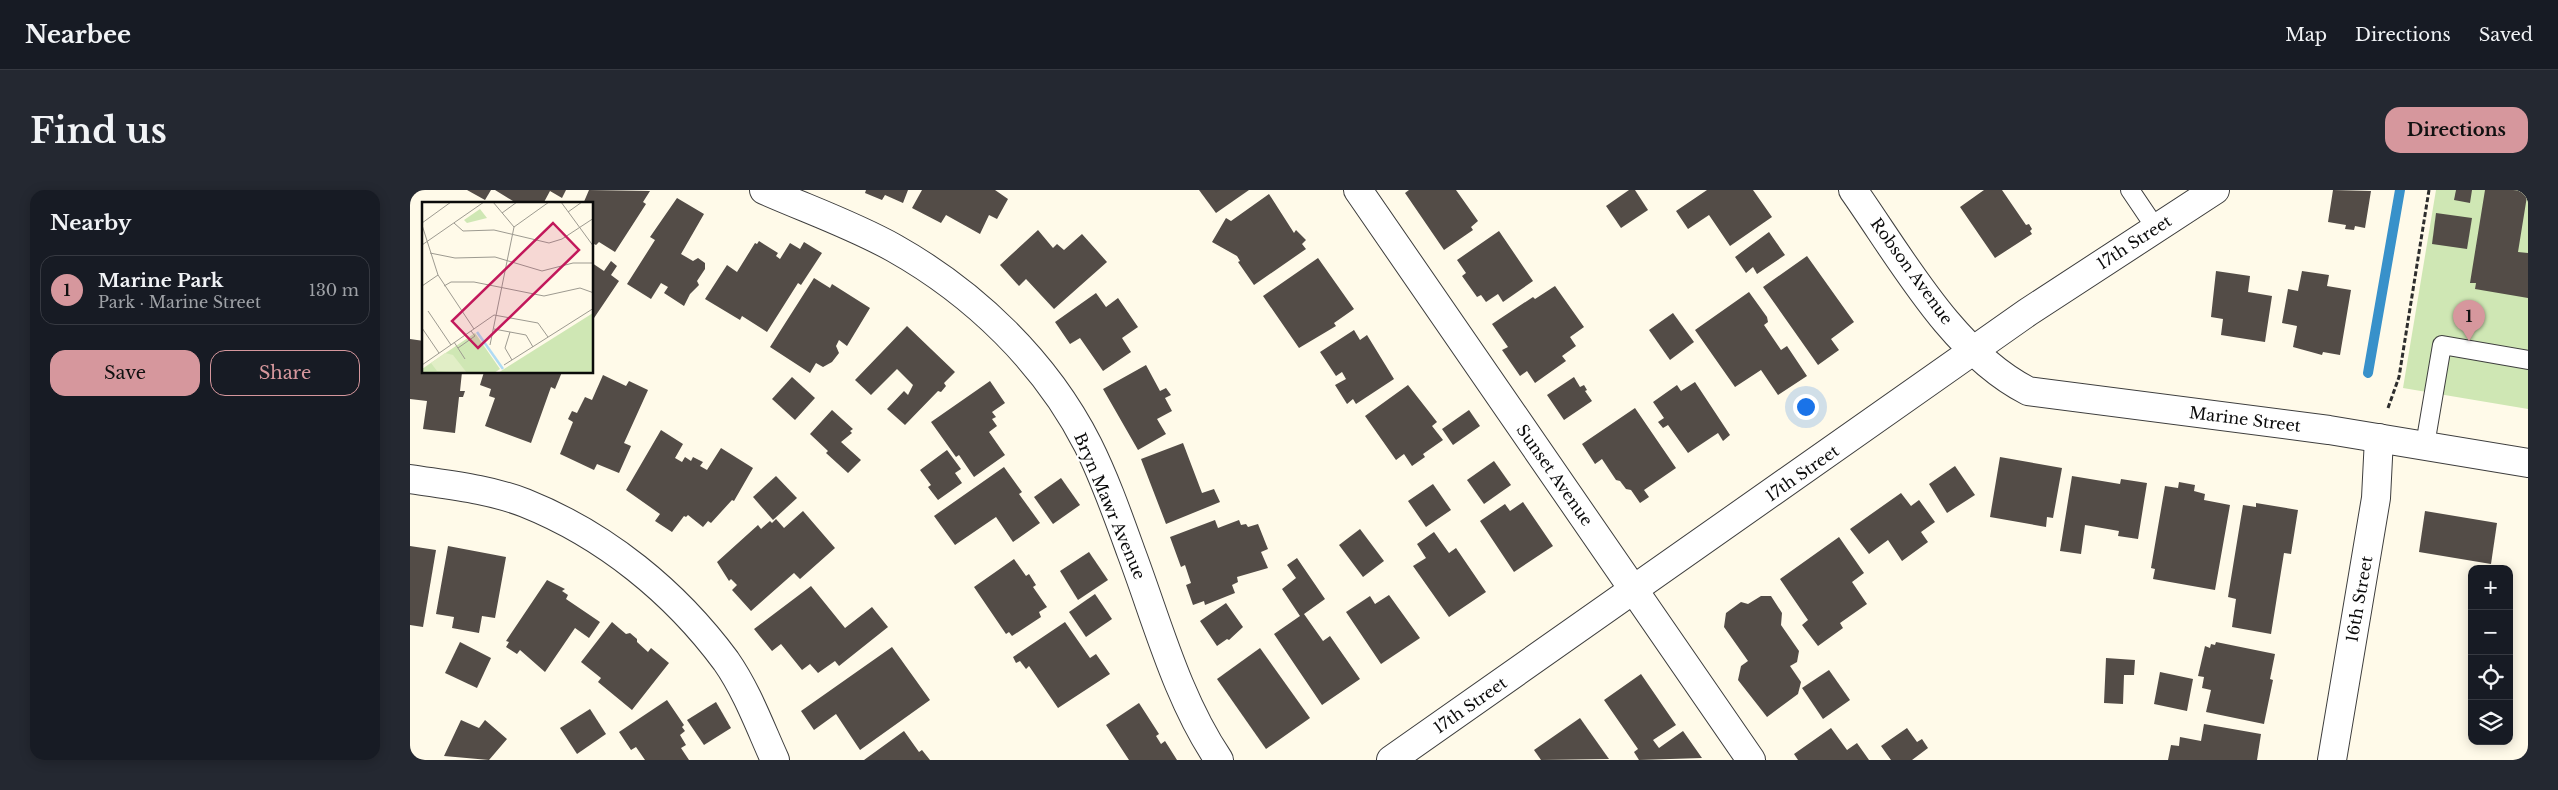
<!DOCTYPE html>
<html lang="en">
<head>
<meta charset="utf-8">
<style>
	:root { --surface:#171b24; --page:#242831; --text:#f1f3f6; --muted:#9ea1a6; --line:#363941; --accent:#d6979d }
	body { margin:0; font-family:"Libre Baskerville",serif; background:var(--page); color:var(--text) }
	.controls { position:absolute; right:15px; bottom:15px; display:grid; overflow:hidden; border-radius:10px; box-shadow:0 2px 12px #0003 }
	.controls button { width:45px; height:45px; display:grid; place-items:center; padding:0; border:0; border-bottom:1px solid var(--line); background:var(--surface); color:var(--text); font:25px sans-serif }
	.you { position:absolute; left:1395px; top:216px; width:18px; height:18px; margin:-12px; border:4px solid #fff; border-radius:50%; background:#1a73e8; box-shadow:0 0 0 8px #1a73e833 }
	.badge { display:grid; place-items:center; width:32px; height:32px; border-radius:50%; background:var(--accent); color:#111; font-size:16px; font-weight:700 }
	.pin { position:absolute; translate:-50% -41px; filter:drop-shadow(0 1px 2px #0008) }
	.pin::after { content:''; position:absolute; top:26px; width:18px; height:15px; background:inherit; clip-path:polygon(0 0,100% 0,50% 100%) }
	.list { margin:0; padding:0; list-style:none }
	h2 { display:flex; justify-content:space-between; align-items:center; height:65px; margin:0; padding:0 20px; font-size:21px }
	h2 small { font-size:16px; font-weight:400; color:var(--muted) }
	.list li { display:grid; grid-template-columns:32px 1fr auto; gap:15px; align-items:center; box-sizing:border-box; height:70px; margin:0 10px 10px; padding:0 10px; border:1px solid var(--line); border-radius:15px }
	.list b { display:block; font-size:19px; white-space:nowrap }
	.list p { margin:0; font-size:16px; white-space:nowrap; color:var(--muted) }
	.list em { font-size:16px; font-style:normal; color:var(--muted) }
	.actions { display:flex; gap:10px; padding:15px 20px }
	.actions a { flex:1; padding:11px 0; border:1px solid var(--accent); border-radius:15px; text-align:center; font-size:18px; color:var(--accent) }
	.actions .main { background:var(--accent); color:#111 }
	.icon { flex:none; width:28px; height:28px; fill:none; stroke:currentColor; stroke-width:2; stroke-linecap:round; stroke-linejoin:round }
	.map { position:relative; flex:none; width:2118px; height:570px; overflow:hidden; border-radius:15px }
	header { display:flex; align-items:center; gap:30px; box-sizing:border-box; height:70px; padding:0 25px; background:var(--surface); border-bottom:1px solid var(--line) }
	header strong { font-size:24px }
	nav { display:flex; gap:28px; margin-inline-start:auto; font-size:18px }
	.intro { display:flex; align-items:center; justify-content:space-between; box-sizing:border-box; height:120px; padding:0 30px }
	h1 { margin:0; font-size:35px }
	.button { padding:12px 22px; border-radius:15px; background:var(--accent); color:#111; font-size:18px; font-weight:700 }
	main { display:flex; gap:30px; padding:0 30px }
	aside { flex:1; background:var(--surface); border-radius:15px; box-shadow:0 2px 12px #0003 }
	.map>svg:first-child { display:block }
</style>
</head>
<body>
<header>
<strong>Nearbee</strong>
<nav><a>Map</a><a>Directions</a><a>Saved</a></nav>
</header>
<div class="intro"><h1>Find us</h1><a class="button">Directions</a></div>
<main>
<aside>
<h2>Nearby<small></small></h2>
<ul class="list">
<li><span class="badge">1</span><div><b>Marine Park</b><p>Park · Marine Street</p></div><em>130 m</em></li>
</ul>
<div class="actions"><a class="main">Save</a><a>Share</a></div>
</aside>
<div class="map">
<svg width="2118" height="570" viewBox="0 0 2118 570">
	<rect width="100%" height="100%" fill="#fffae9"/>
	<!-- green -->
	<polygon fill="#cfe7b4" points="2026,0 2118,0 2118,219 1993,198"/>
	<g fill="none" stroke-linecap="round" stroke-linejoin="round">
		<!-- stream -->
		<polyline stroke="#3891ca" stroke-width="10" points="1958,183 1990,0"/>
	</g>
	<!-- building -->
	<g fill="#534c47">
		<polygon points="57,0 81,0 75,10"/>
		<polygon points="85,0 156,0 152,8 140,1 133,14 108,14"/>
		<polygon points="179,0 240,1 233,12 236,14 205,62 189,52 186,55 182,53 182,14 173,14"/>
		<polygon points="456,0 498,0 493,13 475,5 472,10 455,3"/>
		<polygon points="512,0 585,0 598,9 587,29 579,25 570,44 536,25 531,33 502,18"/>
		<polygon points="789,0 839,0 806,23"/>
		<polygon points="999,0 1046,0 1068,31 1061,37 1063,40 1034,60 995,3"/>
		<polygon points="1219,0 1225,0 1238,20 1211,38 1196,16"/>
		<polygon points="1297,0 1343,0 1362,27 1320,56 1299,25 1278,39 1266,21"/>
		<polygon points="1574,0 1592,0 1616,35 1619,34 1622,39 1620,41 1622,44 1585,68 1550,17"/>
		<polygon points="1923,0 1961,1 1955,38 1945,36 1944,40 1935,39 1936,35 1918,32"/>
		<polygon points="2046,0 2062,0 2060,13 2044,10"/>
		<polygon points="2075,0 2118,0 2108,62 2118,63 2118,108 2065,99 2066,93 2060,93"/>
		<polygon points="859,4 884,43 886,40 896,50 892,54 896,59 844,95 828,72 830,71 827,66 802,52 816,28 821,31"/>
		<polygon points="267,8 294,24 271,64 283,71 288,68 295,73 295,79 287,91 289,95 280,104 274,116 254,103 258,97 251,93 241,109 217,94 245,50 240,47"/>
		<polygon points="2026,23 2062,28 2057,59 2022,54"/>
		<polygon points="628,40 643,58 647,54 654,60 672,44 697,72 644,119 616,89 609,96 590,75"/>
		<polygon points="1089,41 1123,91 1093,112 1088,104 1076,112 1071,105 1067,107 1052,86 1056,83 1047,70"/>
		<polygon points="1359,42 1375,65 1347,84 1343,77 1336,83 1325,67"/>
		<polygon points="349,51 368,63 366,66 370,69 380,53 390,59 394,52 412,63 391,95 388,93 357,142 332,126 330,130 295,109 317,75 327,82 345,53 347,54"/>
		<polygon points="1397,66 1444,132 1421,149 1429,160 1408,175 1353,97"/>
		<polygon points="908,68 944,119 924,133 926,136 889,158 853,106"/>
		<polygon points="201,71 207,76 201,85 209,91 182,131 182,73 194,81"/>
		<polygon points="1806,81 1840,86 1838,102 1862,106 1855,152 1811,145 1813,129 1801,127"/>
		<polygon points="1892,81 1919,85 1917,96 1941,100 1930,165 1913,162 1912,165 1883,157 1887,136 1872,133 1878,99 1888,101"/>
		<polygon points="404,88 420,98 422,94 460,118 437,156 429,150 426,156 429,163 422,172 413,177 406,173 400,183 360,157"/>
		<polygon points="1145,96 1174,137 1160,147 1166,156 1152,166 1156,171 1125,193 1117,181 1110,186 1092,160 1098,157 1082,134 1123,107 1125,109"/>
		<polygon points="1339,102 1357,127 1358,132 1354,135 1371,160 1377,156 1397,186 1368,205 1351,180 1325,197 1285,140"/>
		<polygon points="686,103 696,117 708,108 728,137 712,148 721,162 693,181 670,148 660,154 645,132"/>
		<polygon points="1263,123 1284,152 1260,170 1239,140"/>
		<polygon points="497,136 545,182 534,193 536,196 531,202 528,201 495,235 477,219 494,201 498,205 503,195 487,179 461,205 445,190"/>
		<polygon points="944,140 950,150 957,145 984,189 946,214 943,209 937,214 925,195 936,189 932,182 926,186 910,162"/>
		<polygon points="0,149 14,151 14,182 52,182 50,201 55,201 53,207 49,207 45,243 13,239 17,211 0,209"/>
		<polygon points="736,175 750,201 756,198 761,205 755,208 762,221 747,229 756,244 728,260 693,199"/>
		<polygon points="74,182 152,182 145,199 141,197 121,253 75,236 85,208 79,206 81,199 70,195"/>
		<polygon points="193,185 216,196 219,191 238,200 214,253 221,256 209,283 187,274 184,280 150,264 163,232 158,229 162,221 167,223 175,207 182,210"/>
		<polygon points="382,187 405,208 385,230 362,209"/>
		<polygon points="1164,187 1170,197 1174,195 1177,200 1175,201 1182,211 1154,230 1137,205"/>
		<polygon points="580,191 595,213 582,222 586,227 582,229 587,236 579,242 595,265 564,287 549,265 546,267 521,232"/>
		<polygon points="1285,192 1320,245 1313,251 1308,243 1278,263 1258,235 1253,238 1248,232 1254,228 1243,212 1267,195 1271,201"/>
		<polygon points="998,195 1027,232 1022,236 1033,250 1013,264 1015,267 1002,276 994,264 986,270 955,226"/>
		<polygon points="1225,218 1266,278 1234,300 1239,307 1230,313 1221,300 1216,299 1210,291 1206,290 1192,269 1185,274 1172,254"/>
		<polygon points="422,220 443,239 440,241 442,243 431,252 451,270 438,283 416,263 418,261 400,244"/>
		<polygon points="1059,220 1070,236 1043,255 1032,239"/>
		<polygon points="251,240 273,254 265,268 272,272 275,267 281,271 283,267 293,272 290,276 297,280 311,258 343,278 324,311 322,310 301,333 298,331 293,337 278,325 276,327 274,326 262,342 245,331 250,324 216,300"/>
		<polygon points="773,253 792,303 804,299 810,312 756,334 731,269"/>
		<polygon points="537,260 551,279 545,283 552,293 528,310 518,297 521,295 510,280"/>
		<polygon points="1590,267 1652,278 1643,328 1637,327 1636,337 1580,327"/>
		<polygon points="1084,271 1101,295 1074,314 1057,290"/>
		<polygon points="1545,276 1565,305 1537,323 1519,294"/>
		<polygon points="594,277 612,302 609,304 630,333 603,352 586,327 545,355 524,326"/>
		<polygon points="366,286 387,308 363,330 343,307"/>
		<polygon points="1662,286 1710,294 1711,289 1737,293 1728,349 1708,346 1709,341 1675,335 1671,364 1650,361"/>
		<polygon points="651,288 670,315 643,334 624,307"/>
		<polygon points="1769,292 1785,295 1784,301 1795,304 1794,310 1820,315 1805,400 1743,389 1745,379 1741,378 1755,296 1768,298"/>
		<polygon points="1023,294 1041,320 1016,337 998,311"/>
		<polygon points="1491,303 1501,316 1509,310 1525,332 1511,342 1518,352 1492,371 1478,350 1459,364 1440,339"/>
		<polygon points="1113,312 1143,356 1104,382 1070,331 1095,314 1100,321"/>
		<polygon points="1846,313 1888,320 1881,364 1874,363 1861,444 1822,437 1826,409 1818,407 1833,315 1846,317"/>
		<polygon points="393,321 425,358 390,389 384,383 341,421 322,400 327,395 321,389 319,391 307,372 348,335 351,339 360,331 362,333 366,329 374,338"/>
		<polygon points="2015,321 2087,333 2081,374 2009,362"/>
		<polygon points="805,330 808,338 829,330 831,335 836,334 838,337 848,334 858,359 851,362 858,378 827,387 828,392 822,395 825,403 795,415 794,411 783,415 776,395 781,393 775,375 771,377 760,347"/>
		<polygon points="950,339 974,371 953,387 929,355"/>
		<polygon points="1024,342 1039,363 1046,358 1076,402 1039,427 1003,376 1016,368 1007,354"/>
		<polygon points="1429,347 1454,383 1442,392 1457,414 1430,433 1433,438 1408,456 1392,435 1398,430 1370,389"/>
		<polygon points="0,356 26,360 13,437 0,435"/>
		<polygon points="38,356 96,367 85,428 72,426 69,443 42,438 44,427 26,424"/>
		<polygon points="679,362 698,390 668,410 650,381"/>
		<polygon points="887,368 915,409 894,424 913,451 920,446 950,489 912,515 864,444 890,426 872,399 886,388 877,375"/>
		<polygon points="604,369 616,386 619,384 626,395 623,397 637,417 629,422 631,427 602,446 599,442 596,444 564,397"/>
		<polygon points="137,390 155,399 152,401 158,405 156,409 190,432 179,448 165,438 135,482 110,460 107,464 96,457 99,452 96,451"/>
		<polygon points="401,396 435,438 462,417 478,437 429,476 425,471 408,483 400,474 392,480 371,454 362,461 344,439"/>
		<polygon points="685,404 702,429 676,447 659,422"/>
		<polygon points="979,405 1010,448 971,474 936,422 960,406 965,414"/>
		<polygon points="1351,406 1361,406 1372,423 1371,435 1389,461 1387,472 1380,476 1391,492 1388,504 1357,527 1328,490 1331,476 1338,471 1314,437 1316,423 1331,412 1338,414"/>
		<polygon points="816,413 833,437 819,450 817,449 807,456 790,431"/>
		<polygon points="202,432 216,444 220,443 227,449 227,452 238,462 241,458 259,473 222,520 188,492 191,488 171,472"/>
		<polygon points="655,432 680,468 686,464 700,484 648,518 619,476 616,479 610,471 606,473 603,467"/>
		<polygon points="50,452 81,468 67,498 35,483"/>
		<polygon points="1806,452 1865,464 1860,489 1863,490 1854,534 1796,522 1801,500 1792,498 1794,487 1788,486 1795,456 1800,458 1801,454 1805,455"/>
		<polygon points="482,457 520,510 450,560 426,524 404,540 391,521"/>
		<polygon points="850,458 900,528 856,559 807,489"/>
		<polygon points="1696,468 1725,470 1724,485 1714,485 1713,514 1694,513"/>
		<polygon points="1419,480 1440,510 1413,529 1392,498"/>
		<polygon points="1750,482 1783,489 1777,521 1744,514"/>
		<polygon points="1231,484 1266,535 1243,550 1249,558 1273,541 1292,568 1229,570 1224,562 1228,559 1194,510"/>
		<polygon points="257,510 274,535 272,537 275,541 270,545 276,555 271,558 279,570 235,570 226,557 221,560 209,542"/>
		<polygon points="306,512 321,538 294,555 277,530"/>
		<polygon points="729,513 749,544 746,546 751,554 755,551 767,570 719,570 696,535"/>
		<polygon points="180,519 196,544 167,564 150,538"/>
		<polygon points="1170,528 1199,569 1131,570 1124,560"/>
		<polygon points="51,530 69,538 75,530 97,549 79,570 34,566"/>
		<polygon points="1794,534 1851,544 1847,570 1758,570 1761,555 1769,556 1770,547 1791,551"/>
		<polygon points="1421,538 1437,560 1447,553 1459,570 1388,570 1384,564"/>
		<polygon points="1497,538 1507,552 1512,549 1518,558 1502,570 1481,570 1471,556"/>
		<polygon points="494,541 509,562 512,560 520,570 454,570"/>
	</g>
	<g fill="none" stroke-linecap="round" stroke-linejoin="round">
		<!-- service casing -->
		<g stroke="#3e3e3e" stroke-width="20">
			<g id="service">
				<polyline points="1720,0 1745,37"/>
				<polyline points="2015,255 2032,155 2118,170"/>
			</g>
		</g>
		<!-- minor casing -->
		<g stroke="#3e3e3e" stroke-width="30">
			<g id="minor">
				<path d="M354,0C397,19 443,35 484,58C564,103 636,172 678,255C695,289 708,326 721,362C747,431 767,508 809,570"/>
				<polyline points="948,0 1341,570"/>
				<path d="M1443,0C1491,68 1542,162 1618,201L1919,240L2118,273"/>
				<path d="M0,289C38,295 79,299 115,313C195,345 265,402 316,471C337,501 350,537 365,570"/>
				<polyline points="981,570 1618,122 1805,0"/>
				<polyline points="1922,570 1966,308 1969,248"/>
			</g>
		</g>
		<!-- path -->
		<polyline stroke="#2d2d2d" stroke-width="3" stroke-dasharray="5 2.5" stroke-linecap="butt" points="1978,218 1989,187 2019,0"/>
		<!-- service -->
		<use href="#service" stroke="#fff" stroke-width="18"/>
		<!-- minor -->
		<use href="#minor" stroke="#fff" stroke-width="28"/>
	</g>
	<g text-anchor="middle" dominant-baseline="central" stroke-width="5" stroke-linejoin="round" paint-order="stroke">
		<!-- street labels -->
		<g font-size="16" fill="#0b0b0b" stroke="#fff">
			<text transform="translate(1724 52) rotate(-33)">17th Street</text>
			<text transform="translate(1502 81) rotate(54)">Robson Avenue</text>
			<text transform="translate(1835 229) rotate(7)">Marine Street</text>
			<text transform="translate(1392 283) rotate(-35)">17th Street</text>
			<text transform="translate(1145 285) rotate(55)">Sunset Avenue</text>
			<text transform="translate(700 316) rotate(67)">Bryn Mawr Avenue</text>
			<text transform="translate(1949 409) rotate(-80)">16th Street</text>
			<text transform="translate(1060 515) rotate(-35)">17th Street</text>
		</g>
	</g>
	<!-- overview -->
	<g transform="translate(12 12)">
		<rect width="171" height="171" fill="#fffae9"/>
		<path d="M58,7L65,16L45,21L42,18ZM171,111V171H76L82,167ZM53,131L78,167L72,171H0V167Z" fill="#cfe7b4"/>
		<path d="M23,151L31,153L45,171L15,169L9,161Z" fill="#e1eec6"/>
		<path fill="none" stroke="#afdbf4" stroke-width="2.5" d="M55,130L81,167"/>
		<path fill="none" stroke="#9d9a90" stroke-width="1" d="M71,0L92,25M139,0L172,45M146,10L160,0M80,11L95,0M0,21L29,0M32,21L41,29L72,28L127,41L140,37L172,16M0,23L16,73L52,127M92,25L127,0M0,43L62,0M8,51L33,56L73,55L120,69L151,61H172M0,84L16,73M22,84L29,80H52L122,94L158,86L172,91M6,109L29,143M0,126L17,151M72,127L104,133L111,145M88,130L83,146L90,158M32,140L43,157M68,143L92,25M36,146L53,134L49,129M0,163L72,113L116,121L126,135M82,163L172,106"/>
		<path fill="#c2185b" fill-opacity="0.15" stroke="#c2185b" stroke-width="2.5" d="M131,21L157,48L56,146L30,119Z"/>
		<rect width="171" height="171" fill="none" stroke="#0b0b0b" stroke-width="2.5"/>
	</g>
</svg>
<div class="controls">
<button>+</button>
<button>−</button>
<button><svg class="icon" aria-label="locate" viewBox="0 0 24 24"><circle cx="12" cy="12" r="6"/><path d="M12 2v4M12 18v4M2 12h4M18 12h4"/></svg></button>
<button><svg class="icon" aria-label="layers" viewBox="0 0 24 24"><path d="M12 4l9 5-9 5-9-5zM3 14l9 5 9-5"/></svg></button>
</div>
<div class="you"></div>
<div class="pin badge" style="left:2059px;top:151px">1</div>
</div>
</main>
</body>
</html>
